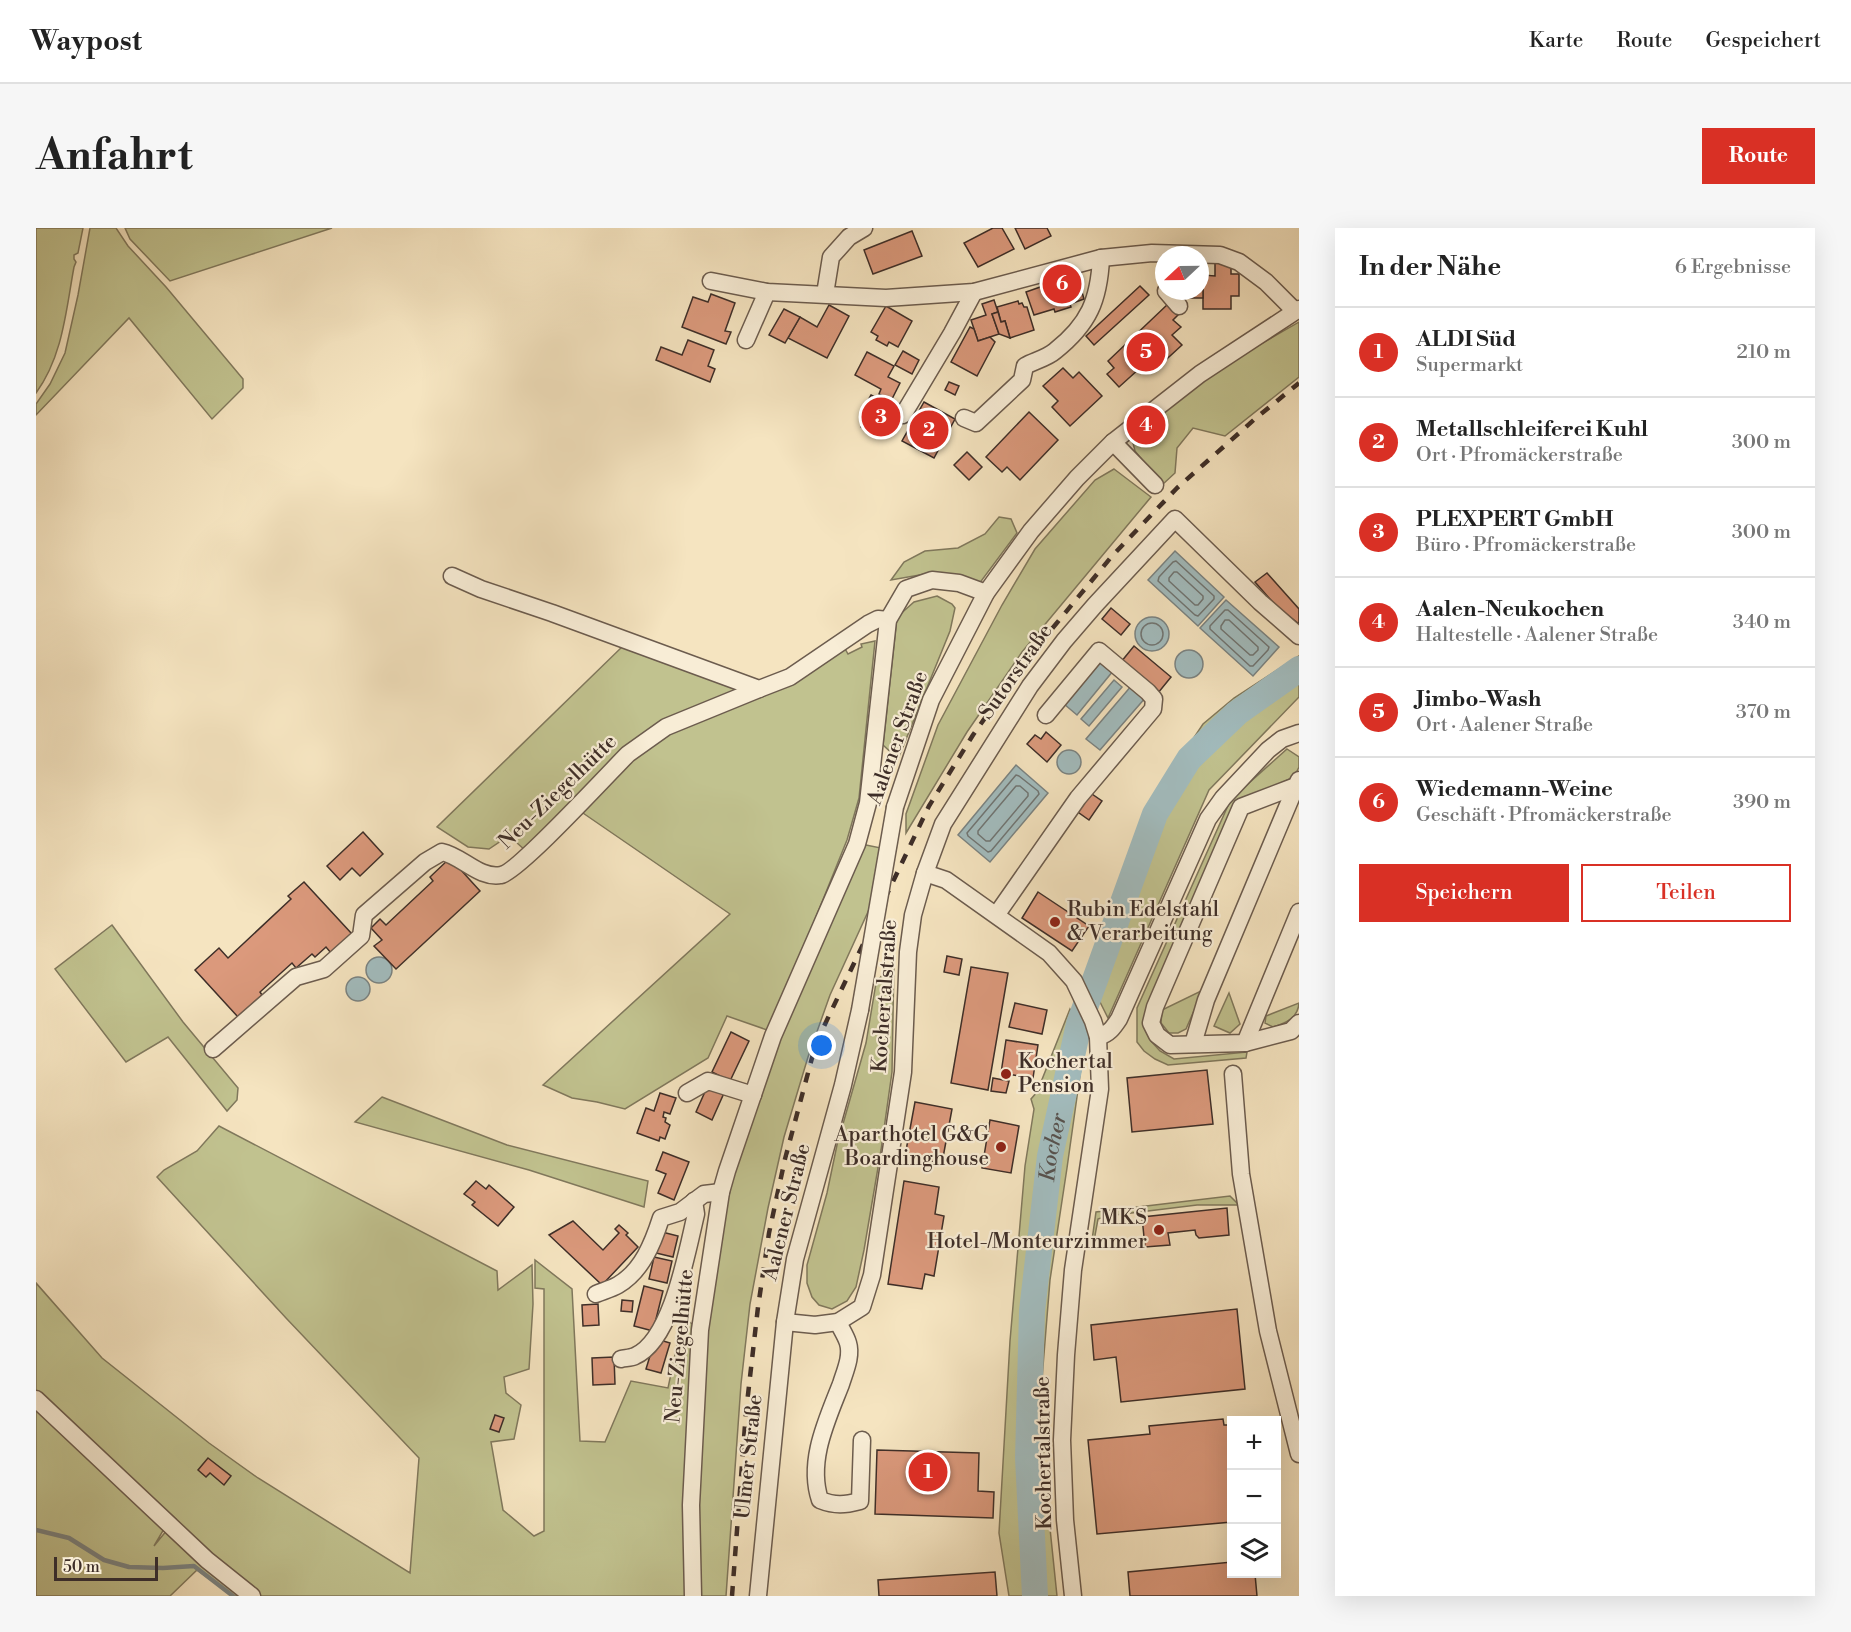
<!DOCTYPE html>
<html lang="de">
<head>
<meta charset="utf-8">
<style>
	:root { --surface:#fff; --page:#f6f6f6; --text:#222; --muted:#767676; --line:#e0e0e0; --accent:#d93025 }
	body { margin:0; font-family:"Libre Bodoni",serif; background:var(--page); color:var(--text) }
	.controls { position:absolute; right:18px; bottom:18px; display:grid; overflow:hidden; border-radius:0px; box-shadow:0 6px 24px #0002 }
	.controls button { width:54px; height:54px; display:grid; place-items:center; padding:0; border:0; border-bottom:2px solid var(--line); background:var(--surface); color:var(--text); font:30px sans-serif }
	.compass { position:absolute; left:1119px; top:18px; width:54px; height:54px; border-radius:50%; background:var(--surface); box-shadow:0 6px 24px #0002; rotate:248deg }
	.scale { position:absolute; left:18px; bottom:15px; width:104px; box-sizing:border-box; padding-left:6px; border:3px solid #3e2e28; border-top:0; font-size:16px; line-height:21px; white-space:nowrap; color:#3e2e28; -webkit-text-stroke:4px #f8edd6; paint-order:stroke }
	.you { position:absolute; left:786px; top:818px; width:21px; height:21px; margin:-15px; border:4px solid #fff; border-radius:50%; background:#1a73e8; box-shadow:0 0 0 9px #1a73e833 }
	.badge { display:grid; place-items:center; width:39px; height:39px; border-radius:50%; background:var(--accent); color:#fff; font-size:20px; font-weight:700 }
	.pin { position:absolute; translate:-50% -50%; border:3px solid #fff; box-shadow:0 2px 6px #0006 }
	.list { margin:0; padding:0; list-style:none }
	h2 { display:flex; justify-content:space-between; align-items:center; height:78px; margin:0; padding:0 24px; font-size:26px }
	h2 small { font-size:20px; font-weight:400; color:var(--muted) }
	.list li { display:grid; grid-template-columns:39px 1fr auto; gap:18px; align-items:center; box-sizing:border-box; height:90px; padding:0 24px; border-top:2px solid var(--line) }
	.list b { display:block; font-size:22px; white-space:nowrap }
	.list p { margin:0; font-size:20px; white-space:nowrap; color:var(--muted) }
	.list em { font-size:20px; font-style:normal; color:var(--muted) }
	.actions { display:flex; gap:12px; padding:18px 24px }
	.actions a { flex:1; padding:14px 0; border:2px solid var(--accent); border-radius:0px; text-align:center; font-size:21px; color:var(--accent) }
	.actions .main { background:var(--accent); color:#fff }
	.icon { flex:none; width:33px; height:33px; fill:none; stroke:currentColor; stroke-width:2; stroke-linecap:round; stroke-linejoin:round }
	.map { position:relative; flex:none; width:1263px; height:1368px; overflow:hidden; border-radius:0px }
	header { display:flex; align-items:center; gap:36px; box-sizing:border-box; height:84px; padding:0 30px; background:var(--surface); border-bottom:2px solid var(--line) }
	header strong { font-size:28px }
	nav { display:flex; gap:33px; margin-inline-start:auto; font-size:21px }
	.intro { display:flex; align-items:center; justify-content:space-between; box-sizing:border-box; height:144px; padding:0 36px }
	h1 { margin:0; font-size:42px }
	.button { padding:15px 27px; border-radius:0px; background:var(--accent); color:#fff; font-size:21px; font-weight:700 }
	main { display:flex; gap:36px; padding:0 36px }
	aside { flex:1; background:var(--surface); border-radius:0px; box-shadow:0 6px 24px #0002 }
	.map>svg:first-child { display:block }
</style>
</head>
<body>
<header>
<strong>Waypost</strong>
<nav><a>Karte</a><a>Route</a><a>Gespeichert</a></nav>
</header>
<div class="intro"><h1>Anfahrt</h1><a class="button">Route</a></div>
<main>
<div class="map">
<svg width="1263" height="1368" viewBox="0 0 1263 1368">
	<rect width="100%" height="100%" fill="#f5e4c0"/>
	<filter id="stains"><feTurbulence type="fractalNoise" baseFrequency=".00333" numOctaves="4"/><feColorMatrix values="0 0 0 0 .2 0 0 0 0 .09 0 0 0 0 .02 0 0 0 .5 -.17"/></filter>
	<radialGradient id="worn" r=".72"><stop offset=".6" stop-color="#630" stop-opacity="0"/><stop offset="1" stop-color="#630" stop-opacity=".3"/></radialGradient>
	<!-- green -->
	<g fill="#c1c28f" stroke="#80785c" stroke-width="1.5">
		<path d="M0,0H47L42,25L38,27V31L40,34L38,39C30,82 27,128 0,165Z"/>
		<polygon points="54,0 80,0 92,18 130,59 207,151 207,160 176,191 93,90 0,187 0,176 14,156 29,125 42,67"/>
		<polygon points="89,0 296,0 134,53 94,11"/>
		<polygon points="1263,94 1263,149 1189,208 1157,200 1141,220 1139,245 1126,257 1099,223 1096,211 1115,196 1166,150"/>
		<polygon points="1078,241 1115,269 986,424 931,504 870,605 870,586 902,497 966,377 999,321 1059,252"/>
		<polygon points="963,289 975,291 981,305 943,356 895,345 855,352 868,334 889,323 922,320 949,306"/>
		<polygon points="901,368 916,376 919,380 914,403 862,531 847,517 861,389 878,374"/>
		<polygon points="839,413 823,570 811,612 734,803 691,788 672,830 589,881 561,874 536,870 507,857 694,686 544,583 622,508 808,419 812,426 826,419 825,416"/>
		<polygon points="590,415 705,458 703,463 654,483 490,623 480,614 471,609 453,621 432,619 401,599"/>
		<polygon points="1263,428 1263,469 1173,562 1072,790 1051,748 1115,574 1167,496 1198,470"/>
		<polygon points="1251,521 1263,529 1263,539 1258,549 1202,575 1110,798 1115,813 1124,823 1138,831 1211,824 1210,830 1132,837 1119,831 1108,823 1101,814 1101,780 1195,571"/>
		<polygon points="825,616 845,620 836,675 794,767 772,829 748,909 732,980 714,1076 705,1156 690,1368 197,1368 161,1342 134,1368 0,1368 0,1182 128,1301 118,1318 140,1291 0,1162 0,1055 66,1130 173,1215 222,1250 374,1345 383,1230 250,1090 121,949 128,942 161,923 183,898 461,1043 462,1062 496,1037 497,1076 493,1141 468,1149 470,1165 485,1177 478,1211 455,1214 467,1282 498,1308 508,1303 508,1061 499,1060 499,1032 536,1061 544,1213 569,1214 595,1153 632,1160 647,1089 664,1102 669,1101 691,964 743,809"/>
		<polygon points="76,697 147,794 202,860 201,872 191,883 132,809 90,834 19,741"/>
		<polygon points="858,732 856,844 845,922 828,1022 820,1059 811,1073 796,1081 783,1077 776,1069 771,1055 771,1037 791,965 801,917 830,815 840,755"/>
		<polygon points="1167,762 1150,801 1142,805 1133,805 1125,795 1126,782"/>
		<polygon points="1193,765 1204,796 1194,805 1178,798"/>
		<path d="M1263,775C1262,790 1250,795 1237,799L1229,795L1230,788Z"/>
		<polygon points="1034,781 1039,790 1047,826 1031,940 1014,1052 1005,1163 1009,1252 1021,1368 973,1368 963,1305 974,1113 989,938 998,881 995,871 1001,864"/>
		<polygon points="346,869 471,917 612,953 608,979 493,942 319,894"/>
		<polygon points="1194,968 1203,977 1161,977 1071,988 1062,991 1058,1013 1056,1012 1060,984"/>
	</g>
	<!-- water -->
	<g fill="#a2bcbe" stroke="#7a8382" stroke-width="1.5">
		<polygon points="1139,323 1188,369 1162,398 1112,352"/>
		<polygon points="1190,372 1243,419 1217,448 1164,400"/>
		<circle cx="1116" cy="406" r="17"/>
		<circle cx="1153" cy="436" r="14"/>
		<polygon points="1064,433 1077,443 1041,487 1028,476"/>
		<polygon points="1078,452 1086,459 1053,498 1045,491"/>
		<polygon points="1096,457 1110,469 1064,522 1050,511"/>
		<circle cx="1033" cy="534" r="12"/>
		<polygon points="980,537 1012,565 954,634 922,607"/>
		<circle cx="343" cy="742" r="13"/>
		<circle cx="322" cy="761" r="12"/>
	</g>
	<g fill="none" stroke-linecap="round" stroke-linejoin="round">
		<!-- shore -->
		<g stroke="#707573" stroke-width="1.5">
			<polygon points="1140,333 1178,368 1178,371 1162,388 1159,387 1122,353 1123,349 1137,334"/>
			<polygon points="1138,344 1141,344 1167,368 1167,371 1162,377 1159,377 1133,353 1133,350"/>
			<polygon points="1192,382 1233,419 1232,422 1217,438 1214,438 1174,401 1174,398 1189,382"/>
			<polygon points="1189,392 1193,392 1222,419 1222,422 1217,427 1214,427 1185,401 1185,398"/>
			<circle cx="1116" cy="406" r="11"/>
			<polygon points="980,547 983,548 1002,563 1003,566 955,623 952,624 932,608 931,605"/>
			<polygon points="980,558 984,558 992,565 992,568 954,613 950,613 942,606 942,603"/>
		</g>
		<!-- stream -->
		<polyline stroke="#7a8382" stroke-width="4.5" points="0,1302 33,1310 68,1332 93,1339 127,1340 158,1338 197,1368"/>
		<!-- river -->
		<path stroke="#a2bcbe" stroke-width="26" id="s1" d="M999,1368L992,1230L996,1083L1014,928L1043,796L1119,586L1153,531L1201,485L1263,441"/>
	</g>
	<!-- building -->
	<g fill="#db997c" stroke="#3e2e28" stroke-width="1.5">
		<polygon points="957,0 966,0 978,21 942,39 928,15"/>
		<polygon points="979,0 1011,0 1015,8 989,21"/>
		<polygon points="876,3 886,28 837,46 828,22"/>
		<polygon points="1179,33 1195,34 1195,46 1203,46 1203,68 1195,68 1195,81 1167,81 1167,47 1179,48"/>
		<polygon points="1041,47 1048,71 1034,76 1035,79 1019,84 1018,81 998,87 990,64 1010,57 1009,54 1027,48 1028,51"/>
		<polygon points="1164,49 1167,49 1167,70 1144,70 1144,63 1164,63"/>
		<polygon points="1104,58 1113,67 1058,117 1050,108"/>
		<polygon points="675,66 699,75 689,103 695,104 690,116 646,99 657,69 672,74"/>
		<polygon points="958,72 962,84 956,86 963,106 942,113 935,92 950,87 946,76"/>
		<polygon points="982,73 983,76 986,75 988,79 991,79 998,102 974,110 969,93 965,94 961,79"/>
		<polygon points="1133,75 1143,86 1137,92 1145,99 1136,107 1146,117 1122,139 1114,131 1083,159 1071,146 1078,140 1072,133"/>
		<polygon points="793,77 813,88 791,130 752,110 764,89 781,99"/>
		<polygon points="850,78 876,93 862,119 853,114 851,118 840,112 842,108 835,104"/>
		<polygon points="748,81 764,89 749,115 733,107"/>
		<polygon points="962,84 965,94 969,93 974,110 963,106 956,86"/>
		<polygon points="934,99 938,101 942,113 954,109 959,114 941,148 915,134"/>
		<polygon points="652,112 678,122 672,138 679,141 674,154 620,132 625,119 646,127"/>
		<polygon points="867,123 883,132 876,146 859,137"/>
		<polygon points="831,124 858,138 852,149 864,155 855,173 843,166 845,161 819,147"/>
		<polygon points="1027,140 1037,150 1043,144 1066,168 1034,198 1016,179 1022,173 1007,158"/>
		<polygon points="913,154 923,158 919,167 909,162"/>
		<polygon points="835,167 860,181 844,210 825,199 831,174"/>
		<polygon points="888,174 919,191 898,230 866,213"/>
		<polygon points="993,184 1022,212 984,252 971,239 966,244 950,229"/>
		<polygon points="931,224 946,239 933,252 918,237"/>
		<polygon points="1231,345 1263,381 1263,396 1241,379 1219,354"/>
		<polygon points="1075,380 1094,396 1085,407 1066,391"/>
		<polygon points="1098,418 1135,449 1122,465 1085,434"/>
		<polygon points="1010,504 1025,517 1011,534 991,516 999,507 1005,511"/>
		<polygon points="1053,564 1066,573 1053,592 1039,582"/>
		<polygon points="327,604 347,626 324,648 316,640 304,652 291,638"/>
		<polygon points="414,630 444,663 360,741 338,718 346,712 335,700 344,691 350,697 397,653 394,649"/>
		<polygon points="268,654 316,706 295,725 290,719 279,729 276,726 260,740 256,735 224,764 226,767 202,789 159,742 183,720 192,730 255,671 252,668"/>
		<polygon points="1002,664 1053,698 1036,723 986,690"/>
		<polygon points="911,728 926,731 923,747 908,744"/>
		<polygon points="935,739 972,745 952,862 915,855"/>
		<polygon points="979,775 1011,782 1006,806 973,799"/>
		<polygon points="695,804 713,813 694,853 676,844"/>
		<polygon points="970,812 1002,817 997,850 965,845"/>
		<polygon points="1171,842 1177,896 1096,904 1091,850"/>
		<polygon points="957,850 973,853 970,865 955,863"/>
		<polygon points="672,857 688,865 676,892 660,884"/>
		<polygon points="624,865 640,870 634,886 628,884 627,889 630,890 629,894 634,897 629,911 624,909 623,913 601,905 610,880 618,883"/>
		<polygon points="879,874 916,881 906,935 869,928"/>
		<polygon points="954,892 983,898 975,945 946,940"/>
		<polygon points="627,924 653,934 638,972 622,965 630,946 620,942"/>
		<polygon points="440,953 450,961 453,957 478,979 462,998 436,977 439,974 428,966"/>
		<polygon points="868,953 903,959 899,986 908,988 898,1048 889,1046 886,1061 852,1056"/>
		<polygon points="1191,980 1193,1007 1163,1010 1160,1007 1159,1002 1132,1005 1134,1017 1109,1019 1106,989"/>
		<polygon points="537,993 567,1022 583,1005 579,1001 583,997 592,1005 590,1007 602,1019 566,1057 513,1007"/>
		<polygon points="626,1004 642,1008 637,1029 620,1025"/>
		<polygon points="618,1029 636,1033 631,1055 613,1051"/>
		<polygon points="608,1058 627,1063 617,1103 598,1098"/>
		<polygon points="586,1072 597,1073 596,1084 585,1083"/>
		<polygon points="562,1076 563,1097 547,1098 546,1077"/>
		<polygon points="1201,1081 1209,1161 1085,1174 1080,1129 1058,1132 1055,1097"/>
		<polygon points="624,1112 634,1115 625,1145 610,1141 617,1118"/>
		<polygon points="578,1129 579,1156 557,1157 556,1130"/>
		<polygon points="459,1187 468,1190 463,1204 454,1201"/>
		<polygon points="1187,1191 1188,1197 1196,1197 1196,1294 1061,1306 1052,1212 1114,1206 1113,1198"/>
		<polygon points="841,1222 943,1225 942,1263 958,1264 957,1290 839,1286"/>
		<polygon points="172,1230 195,1248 188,1257 174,1245 170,1249 162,1242"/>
		<polygon points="1196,1334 1196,1346 1219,1346 1221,1368 1094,1368 1092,1344"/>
		<polygon points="959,1344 961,1368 843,1368 842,1352"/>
	</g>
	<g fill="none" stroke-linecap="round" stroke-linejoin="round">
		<!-- minor casing -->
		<g stroke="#6c5c4e" stroke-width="19">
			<g id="minor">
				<polyline points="675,53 731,64 850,70 938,64 1065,30 1116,25 1184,27 1203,34 1230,54 1259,83"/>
				<polyline points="1130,63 1143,78"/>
				<polyline points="789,66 795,29 813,9 828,0"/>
				<polyline points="710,112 731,64"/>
				<polyline points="867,187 916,105 938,64"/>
				<path d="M928,190L940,195L986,152L989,138C998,133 1011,130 1019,123C1053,96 1063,72 1065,30"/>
				<polyline points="1077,214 1119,257"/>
				<polyline points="416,348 445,361 516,385 723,461 754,449 832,396 842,391 852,392"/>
				<polyline points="1263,552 1260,558 1205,579 1119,779 1115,795 1121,807 1134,817 1209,815 1255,803 1263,795"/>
				<polyline points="859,579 895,472 950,365 995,303 1041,250 1077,214 1164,146 1263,81"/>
				<polyline points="889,645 910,652 1013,725 1038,753 1057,793 1062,809 1064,861 1037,1042 1030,1127 1026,1212 1029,1292 1037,1368"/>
				<polyline points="961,686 1042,570 1117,481 1118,471 1112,464 1063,423 1010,487"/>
				<path d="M1062,809C1073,806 1077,800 1083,791L1172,591L1187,570L1232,522L1246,511L1263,505"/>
				<polyline points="1209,815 1263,684"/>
				<polyline points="1157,816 1170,772 1260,558"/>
				<path d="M177,821L260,749L288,741L325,708L328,687L389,634L406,624C426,628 443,651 465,647C481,645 574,544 592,526L630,499L723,461"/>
				<polyline points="1197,846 1205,946 1232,1103 1263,1226"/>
				<polyline points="651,865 672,853 717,867"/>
				<path d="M560,1066C567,1063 575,1061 582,1057C606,1043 617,1015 625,990L644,984L668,966L685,964"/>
				<polyline points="749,1094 779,1097 802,1094 826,1079 836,1047 867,844 872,724 877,687 889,645 907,596 994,458 1028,413 1059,377 1139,291 1224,374 1263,408"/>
				<path d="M802,1094C805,1101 810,1108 812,1115C816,1128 809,1143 805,1156C791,1192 771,1233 784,1272C799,1278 809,1277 824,1273L826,1212"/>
				<path d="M585,1131C589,1130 595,1130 599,1128C636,1112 651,1023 660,986L658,973"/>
				<polyline points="0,1171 171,1332 216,1368"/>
				<polyline points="657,1368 655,1277 664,1102 685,964 691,943 737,808 821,616 832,575 852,392 870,361 896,352 923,355 950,365"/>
				<polyline points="722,1368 749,1094 759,1031 807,857 824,782"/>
			</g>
		</g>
		<!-- minor -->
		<use href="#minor" stroke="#f8edd6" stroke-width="16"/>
		<!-- rail -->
		<polyline stroke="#3e2e28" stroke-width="4.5" stroke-dasharray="10 10" stroke-linecap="butt" points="696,1368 710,1184 722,1079 733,1005 749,931 780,815 893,578 937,507 987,436 1076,328 1141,260 1220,190 1263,155"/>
		<!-- minor-bridge casing -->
		<g stroke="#6c5c4e" stroke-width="19" stroke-linecap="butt">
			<polyline id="minor-bridge" points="824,782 859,579"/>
		</g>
		<!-- minor-bridge -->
		<use href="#minor-bridge" stroke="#f8edd6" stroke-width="16"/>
	</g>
	<!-- markers -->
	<g fill="#8f2418" stroke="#f8edd6" stroke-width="2">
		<circle cx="1019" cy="694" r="6"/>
		<circle cx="970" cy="846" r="6"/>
		<circle cx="965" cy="919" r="6"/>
		<circle cx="1123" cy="1002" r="6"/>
	</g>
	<g text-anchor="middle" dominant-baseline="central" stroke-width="4.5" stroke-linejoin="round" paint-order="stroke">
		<!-- street labels -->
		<g font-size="21" fill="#3e2e28" stroke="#f8edd6">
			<text transform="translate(980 444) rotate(-55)">Sutorstraße</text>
			<text transform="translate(862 510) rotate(-70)">Aalener Straße</text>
			<text transform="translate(522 564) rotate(-44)">Neu-Ziegelhütte</text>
			<text transform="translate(849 768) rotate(-86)">Kochertalstraße</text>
			<text transform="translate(751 984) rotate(-76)">Aalener Straße</text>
			<text transform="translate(644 1118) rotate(-85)">Neu-Ziegelhütte</text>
			<text transform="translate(1008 1225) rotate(-91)">Kochertalstraße</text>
			<text transform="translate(713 1229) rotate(-84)">Ulmer Straße</text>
		</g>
		<!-- poi labels -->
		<g font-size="21" fill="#3e2e28" stroke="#f8edd6" text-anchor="start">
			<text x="1031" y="682">Rubin Edelstahl<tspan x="1031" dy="24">&amp; Verarbeitung</tspan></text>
			<text x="982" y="834">Kochertal<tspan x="982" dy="24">Pension</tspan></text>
			<text x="953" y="907" text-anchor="end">Aparthotel G&amp;G<tspan x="953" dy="24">Boardinghouse</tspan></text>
			<text x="1111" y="990" text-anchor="end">MKS<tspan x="1111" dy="24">Hotel-/Monteurzimmer</tspan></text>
		</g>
		<!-- water labels -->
		<g font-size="22" font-style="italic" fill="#57524e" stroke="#f8edd6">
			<text stroke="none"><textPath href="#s1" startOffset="450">Kocher</textPath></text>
		</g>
	</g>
	<rect width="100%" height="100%" filter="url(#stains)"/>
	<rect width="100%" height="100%" fill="url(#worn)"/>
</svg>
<div class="controls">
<button>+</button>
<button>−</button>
<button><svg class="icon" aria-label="layers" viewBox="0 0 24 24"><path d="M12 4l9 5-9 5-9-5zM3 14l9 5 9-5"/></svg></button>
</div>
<svg class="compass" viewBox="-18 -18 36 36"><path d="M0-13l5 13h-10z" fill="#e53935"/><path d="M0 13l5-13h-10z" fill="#767676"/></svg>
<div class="scale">50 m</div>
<div class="you"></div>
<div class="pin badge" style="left:892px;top:1244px">1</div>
<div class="pin badge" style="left:893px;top:202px">2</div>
<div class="pin badge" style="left:845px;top:189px">3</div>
<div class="pin badge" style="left:1110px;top:197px">4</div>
<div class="pin badge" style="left:1110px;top:124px">5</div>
<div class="pin badge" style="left:1026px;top:56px">6</div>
</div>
<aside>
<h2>In der Nähe<small>6 Ergebnisse</small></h2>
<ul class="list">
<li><span class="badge">1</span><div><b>ALDI Süd</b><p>Supermarkt</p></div><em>210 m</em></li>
<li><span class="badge">2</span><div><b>Metallschleiferei Kuhl</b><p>Ort · Pfromäckerstraße</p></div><em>300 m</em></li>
<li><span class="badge">3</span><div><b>PLEXPERT GmbH</b><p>Büro · Pfromäckerstraße</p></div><em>300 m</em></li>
<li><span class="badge">4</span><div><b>Aalen-Neukochen</b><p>Haltestelle · Aalener Straße</p></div><em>340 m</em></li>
<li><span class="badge">5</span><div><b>Jimbo-Wash</b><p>Ort · Aalener Straße</p></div><em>370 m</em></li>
<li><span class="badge">6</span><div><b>Wiedemann-Weine</b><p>Geschäft · Pfromäckerstraße</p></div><em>390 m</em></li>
</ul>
<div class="actions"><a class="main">Speichern</a><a>Teilen</a></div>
</aside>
</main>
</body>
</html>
